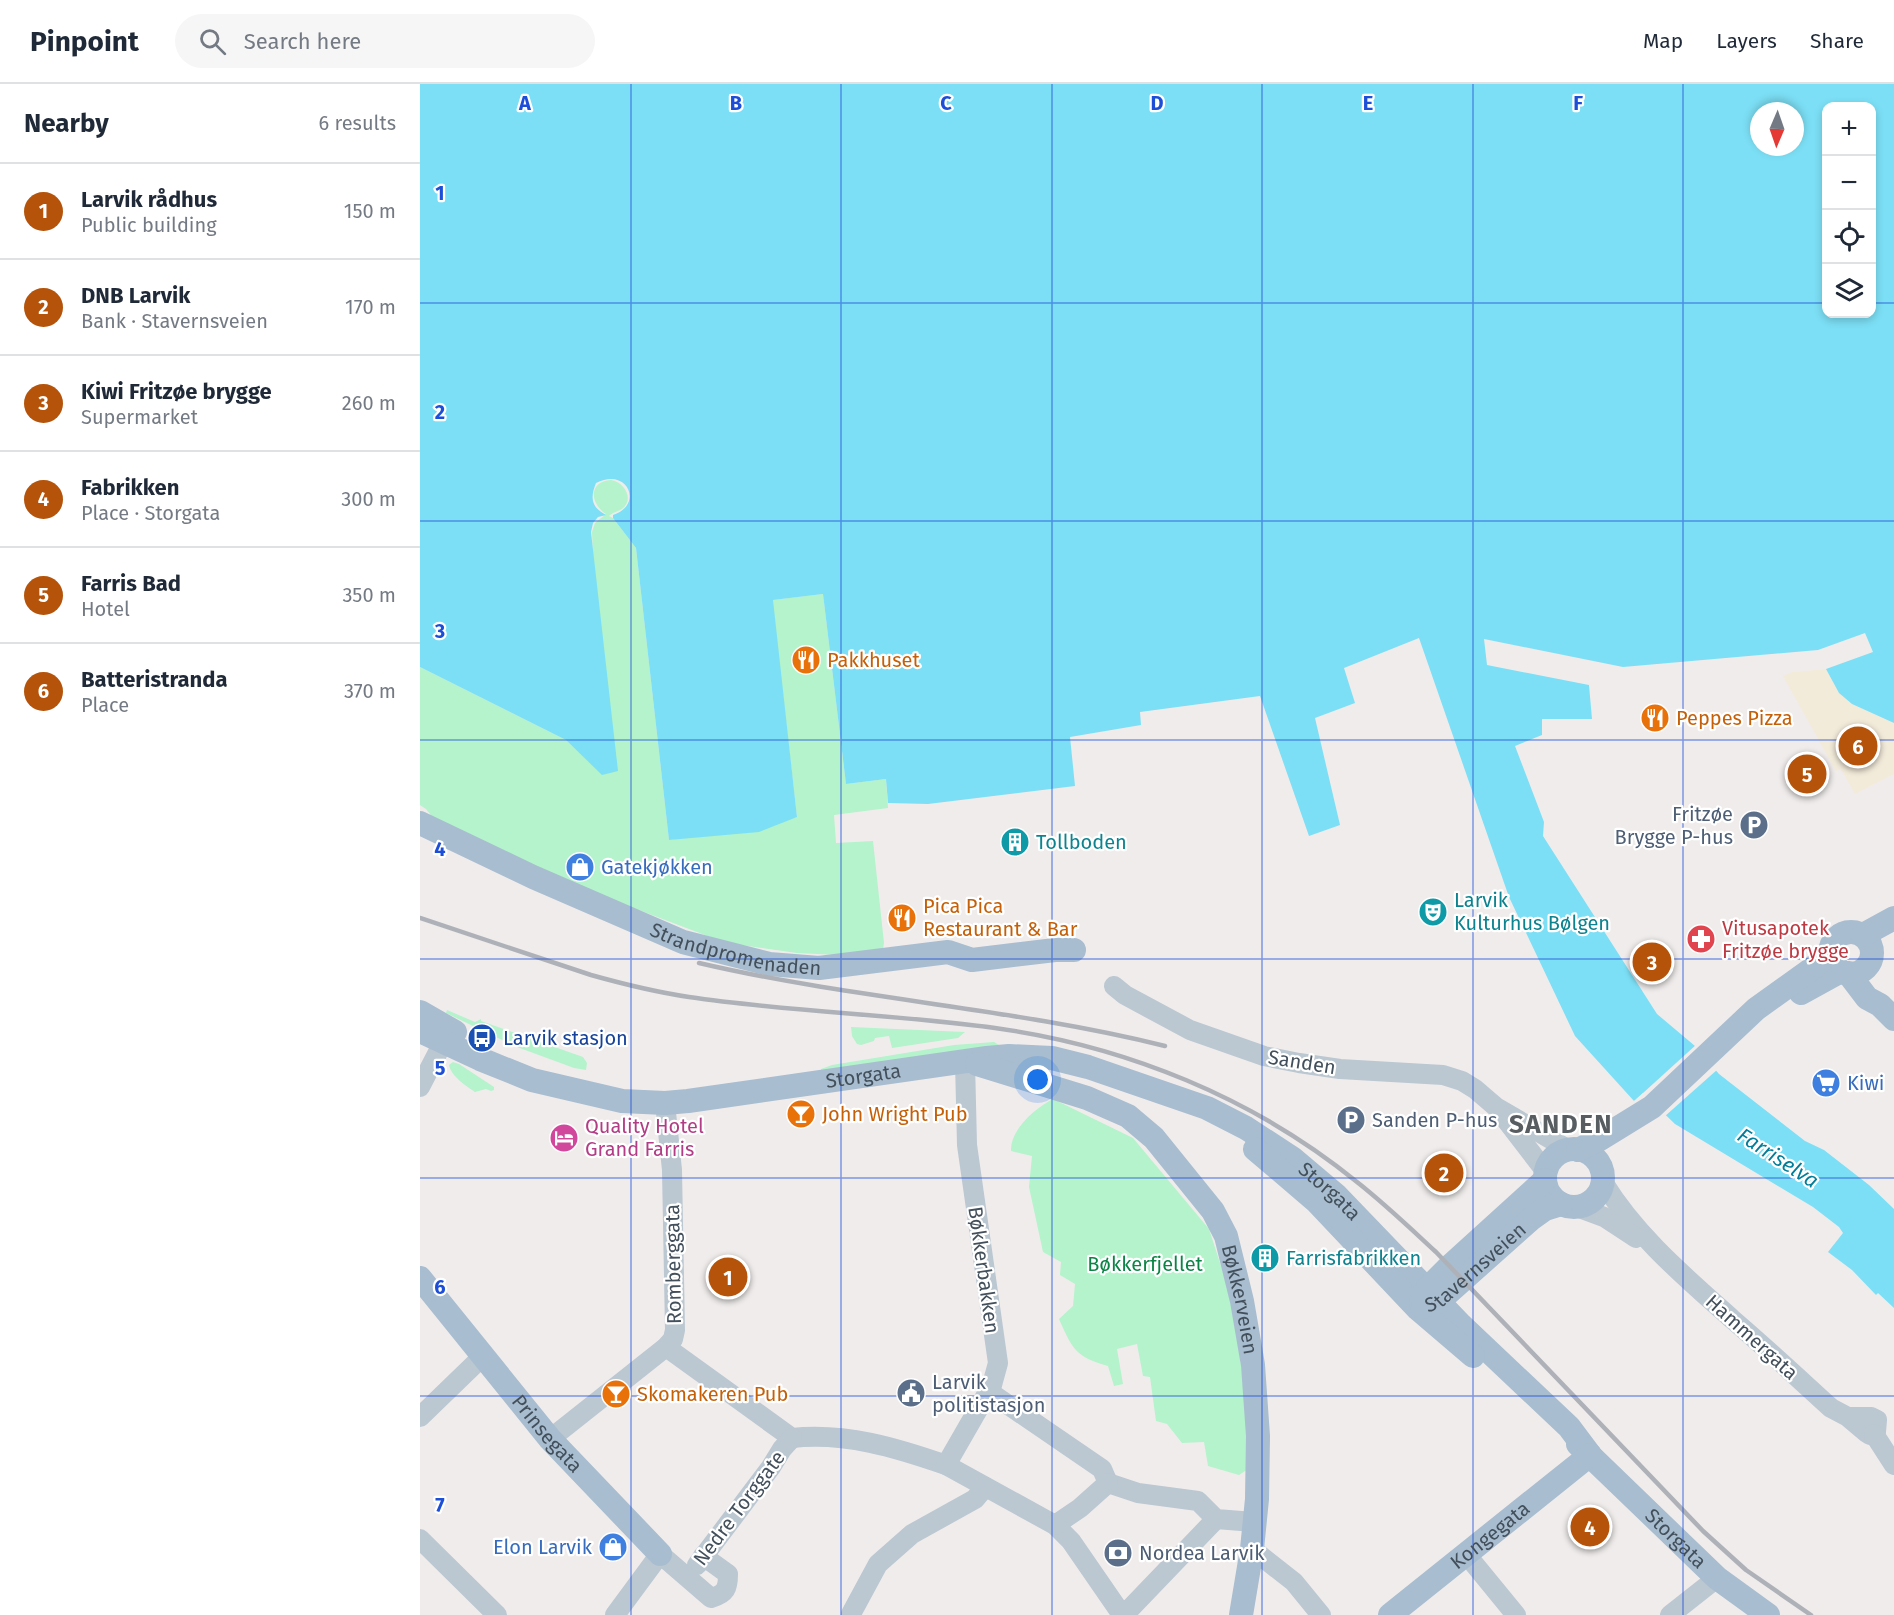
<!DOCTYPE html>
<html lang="en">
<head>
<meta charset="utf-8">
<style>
	:root { --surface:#fff; --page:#f6f6f7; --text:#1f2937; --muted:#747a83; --line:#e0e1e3; --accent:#b45309 }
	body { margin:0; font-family:"Fira Sans",sans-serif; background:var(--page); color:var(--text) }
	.controls { position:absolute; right:18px; top:18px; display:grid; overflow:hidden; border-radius:12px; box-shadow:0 3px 9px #0003 }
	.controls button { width:54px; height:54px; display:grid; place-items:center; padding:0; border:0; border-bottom:2px solid var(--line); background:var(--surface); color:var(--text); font:30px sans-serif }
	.compass { position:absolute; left:1330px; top:18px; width:54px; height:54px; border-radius:50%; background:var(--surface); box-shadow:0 3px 9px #0003; rotate:182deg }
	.you { position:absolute; left:618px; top:996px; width:21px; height:21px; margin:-15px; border:4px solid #fff; border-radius:50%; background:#1a73e8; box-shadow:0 0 0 9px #1a73e833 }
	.badge { display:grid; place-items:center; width:39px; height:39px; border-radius:50%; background:var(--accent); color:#fff; font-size:20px; font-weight:700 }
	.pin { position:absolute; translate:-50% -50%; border:3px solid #fff; box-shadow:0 2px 6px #0006 }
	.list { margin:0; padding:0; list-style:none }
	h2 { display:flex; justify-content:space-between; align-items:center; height:78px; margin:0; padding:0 24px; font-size:26px }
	h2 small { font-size:20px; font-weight:400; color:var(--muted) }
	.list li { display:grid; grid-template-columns:39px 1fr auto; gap:18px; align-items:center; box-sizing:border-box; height:96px; padding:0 24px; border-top:2px solid var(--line) }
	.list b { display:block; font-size:22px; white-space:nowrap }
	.list p { margin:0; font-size:20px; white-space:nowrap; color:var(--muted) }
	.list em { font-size:20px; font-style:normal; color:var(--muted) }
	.icon { flex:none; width:33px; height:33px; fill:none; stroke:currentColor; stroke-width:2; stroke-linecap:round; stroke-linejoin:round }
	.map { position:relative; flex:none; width:1474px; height:1531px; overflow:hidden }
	header { display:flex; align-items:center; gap:36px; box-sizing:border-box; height:84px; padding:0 30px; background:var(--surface); border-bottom:2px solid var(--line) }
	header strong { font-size:28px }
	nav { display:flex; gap:33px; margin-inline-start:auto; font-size:21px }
	.search { width:420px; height:54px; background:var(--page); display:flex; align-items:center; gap:15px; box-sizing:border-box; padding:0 21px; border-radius:33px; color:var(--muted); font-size:22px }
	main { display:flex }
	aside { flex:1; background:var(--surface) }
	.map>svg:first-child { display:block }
</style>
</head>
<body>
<header>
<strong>Pinpoint</strong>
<div class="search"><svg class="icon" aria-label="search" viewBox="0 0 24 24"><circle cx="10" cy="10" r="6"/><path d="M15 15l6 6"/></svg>Search here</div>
<nav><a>Map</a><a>Layers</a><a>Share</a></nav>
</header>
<main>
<aside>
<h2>Nearby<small>6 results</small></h2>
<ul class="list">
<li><span class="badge">1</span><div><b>Larvik rådhus</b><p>Public building</p></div><em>150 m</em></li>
<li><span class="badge">2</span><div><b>DNB Larvik</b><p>Bank · Stavernsveien</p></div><em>170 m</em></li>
<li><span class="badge">3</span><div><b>Kiwi Fritzøe brygge</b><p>Supermarket</p></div><em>260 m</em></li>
<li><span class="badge">4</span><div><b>Fabrikken</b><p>Place · Storgata</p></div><em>300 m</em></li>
<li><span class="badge">5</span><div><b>Farris Bad</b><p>Hotel</p></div><em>350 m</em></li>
<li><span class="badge">6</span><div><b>Batteristranda</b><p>Place</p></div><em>370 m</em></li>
</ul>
</aside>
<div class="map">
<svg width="1474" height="1531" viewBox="0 0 1474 1531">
	<rect width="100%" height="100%" fill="#f0ecec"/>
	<!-- green -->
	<g fill="#b4f3cb">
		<path d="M191,396C204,398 215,415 202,425C197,428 193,428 189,432L193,434L216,464L249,756L377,733L352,516L403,510L426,700L466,695L468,724L414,731L416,759L453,757L464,859L463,865L418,871L377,869L306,859L158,803L14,735L6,725L0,721V583L146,656L182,690L172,448L175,439L186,430C169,419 169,397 191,396Z"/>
		<polygon points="27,926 55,938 61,935 61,937 163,973 167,979 166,986 154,984 97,963 26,929"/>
		<polygon points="431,943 545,948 538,954 472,964 469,952 455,954 454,957 441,961 437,960 432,952"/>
		<polygon points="574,958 579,961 401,988 401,985 412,981 534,961"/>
		<path d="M33,978L39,980L74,1003V1006L71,1007L66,1005L55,1008C46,1002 31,992 29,981Z"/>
		<path d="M633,1015L713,1054L789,1145L812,1216L825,1310L828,1385L819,1391L788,1382L784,1358L762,1359L747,1340L736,1337L730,1293L723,1292L717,1260L697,1265L703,1300L694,1302L688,1282C655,1273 652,1264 639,1235L653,1222L655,1200L640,1191L641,1178L623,1168L609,1103L612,1072L591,1067C590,1046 615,1024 633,1015Z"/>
	</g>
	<!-- sand -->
	<polygon fill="#f3ebda" points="1406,585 1419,609 1432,620 1474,639 1474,690 1435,710 1421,685 1416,687 1363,592 1373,588"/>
	<!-- water -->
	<path fill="#7cdff5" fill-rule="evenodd" d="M0,0H1474V639L1432,620L1419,609L1406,585L1453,568L1445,549L1398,566L1203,583L1064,555L1067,581L1169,601L1172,635H1122V651L1095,662L1124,738L1123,752L1237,930L1275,962L1299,990L1385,1057L1404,1066L1449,1101L1474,1125V1224L1458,1209L1456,1211L1432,1186L1408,1168L1423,1149L1419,1143L1393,1123L1255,1040L1223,1009L1214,1017L1155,952L1089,813L999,554L924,584L935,619L895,634L920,741L889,752L840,612L720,628L721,641L650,653L655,702L508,720L468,719L466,695L426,700L403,510L353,516L377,733L339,748L249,756L216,464L193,434V431C224,421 208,383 176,399C170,414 171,423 186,431L178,433L173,439L171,448L198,687L182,691L146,656L0,583ZM1406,22H1452V230H1406ZM1339,27H1375V63H1339Z"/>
	<!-- pier -->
	<polygon fill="#f0ecec" points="1277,960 1298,985 1244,1033 1223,1013 1215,1019 1212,1019"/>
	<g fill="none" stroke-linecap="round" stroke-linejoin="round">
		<!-- minor -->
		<g stroke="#bbc7d1" stroke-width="20">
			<polyline points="694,902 705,911 770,946 844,972 879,979 920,985 1023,991 1042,997 1055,1005 1076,1023 1149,1066"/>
			<polyline points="0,1003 30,945"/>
			<polyline points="1083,1032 1126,1088"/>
			<path d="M1183,1098C1216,1152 1265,1193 1312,1235C1346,1264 1378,1294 1411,1324L1428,1333L1447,1349L1450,1351L1456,1348L1457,1336L1451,1333H1428"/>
			<polyline points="1157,1123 1184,1133 1216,1154"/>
			<path d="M246,1263L372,1354C425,1348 477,1364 526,1381L635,1441L651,1457L702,1531"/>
			<polyline points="568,1307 682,1385 688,1399"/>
			<polyline points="0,1333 63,1272"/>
			<polyline points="1454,1350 1474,1381"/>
			<polyline points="130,1355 246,1263 253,1255 255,1246 252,1086 245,1019"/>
			<polyline points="526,1381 572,1301 578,1279 547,1061 545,978"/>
			<polyline points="688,1399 718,1409 778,1417 796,1435 834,1438"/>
			<polyline points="635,1441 660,1424 688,1399"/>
			<polyline points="0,1455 77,1531"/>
			<polyline points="832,1465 874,1498 901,1531"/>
			<polyline points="1046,1470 1096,1531"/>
			<polyline points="277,1481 351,1383 362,1365 372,1354"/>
			<polyline points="431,1530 458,1480 492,1450 555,1415 565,1403"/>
			<path d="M195,1531L240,1470L291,1514C306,1510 308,1504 308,1490L283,1472"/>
			<polyline points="704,1531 796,1435"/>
			<polyline points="1250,1531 1297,1494"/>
		</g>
		<!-- major -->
		<g stroke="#a8bdcf" stroke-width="24">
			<path id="s1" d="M0,739L113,793L263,858L349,880L399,884L528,868L552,876L635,866H654"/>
			<circle cx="1431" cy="869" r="21"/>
			<polyline points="1443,851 1474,834"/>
			<polyline points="1428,889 1447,914 1460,921 1474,935"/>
			<polyline points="1381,909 1421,887"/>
			<polyline points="0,928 35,948"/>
			<path id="s2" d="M0,947L60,975L112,996L202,1017L245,1019L268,1017L567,974L589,972L632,974L668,983L787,1024L826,1044L872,1074L917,1112L1041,1241L1149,1343L1170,1371"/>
			<path id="s3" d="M557,980L667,1014L708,1032L734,1054L793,1127L806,1152L822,1217L833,1281L838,1352L837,1415L832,1465L821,1531"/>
			<polyline points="835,1065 896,1117 998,1225 1053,1272"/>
			<circle cx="1154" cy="1094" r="29"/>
			<polyline points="1158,1066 1180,1055 1232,1023 1336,925 1389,887 1410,869"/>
			<path id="s4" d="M0,1194L130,1355L240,1470"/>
			<polyline points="1001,1218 1007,1205 1027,1185 1125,1096"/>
			<path id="s5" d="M1003,1223L1019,1217L1111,1135L1125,1125L1141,1120"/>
			<path id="s6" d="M1158,1360L1297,1494L1348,1531"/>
			<path id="s7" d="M970,1531L1170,1371"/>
		</g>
		<!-- rail -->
		<g stroke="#aeb2b8" stroke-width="4.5">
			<path d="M0,834L171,891C203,900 236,908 269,913C370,928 473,930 575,944C706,962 834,1014 937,1098C965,1120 990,1144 1016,1168L1283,1447L1326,1486L1391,1531"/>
			<path d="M279,879C433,915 592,924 745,962"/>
		</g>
	</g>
	<!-- grid -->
	<path fill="none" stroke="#1d4ed8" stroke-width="1.5" stroke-opacity="0.55" d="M211,0V1531M421,0V1531M632,0V1531M842,0V1531M1053,0V1531M1263,0V1531M0,219H1406M1452,219H1474M0,437H1474M0,656H1474M0,875H1474M0,1094H1474M0,1312H1474"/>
	<!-- icons -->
	<defs>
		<g id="restaurant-disc" transform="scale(1.5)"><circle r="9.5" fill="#e8710a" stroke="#fff"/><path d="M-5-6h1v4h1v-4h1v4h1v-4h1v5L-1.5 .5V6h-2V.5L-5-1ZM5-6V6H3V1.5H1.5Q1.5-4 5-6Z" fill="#fff"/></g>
		<g id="parking-disc" transform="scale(1.5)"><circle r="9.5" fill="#5c6f8a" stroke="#fff"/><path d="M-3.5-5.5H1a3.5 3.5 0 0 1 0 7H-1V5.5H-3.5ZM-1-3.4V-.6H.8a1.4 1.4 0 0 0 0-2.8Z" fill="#fff"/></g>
		<g id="building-disc" transform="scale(1.5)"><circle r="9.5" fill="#0f9aa8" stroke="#fff"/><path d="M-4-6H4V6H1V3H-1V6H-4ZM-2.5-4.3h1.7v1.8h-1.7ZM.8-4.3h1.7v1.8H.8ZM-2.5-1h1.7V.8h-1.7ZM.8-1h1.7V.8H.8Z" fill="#fff"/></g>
		<g id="shop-disc" transform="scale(1.5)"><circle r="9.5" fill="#3f7fe0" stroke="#fff"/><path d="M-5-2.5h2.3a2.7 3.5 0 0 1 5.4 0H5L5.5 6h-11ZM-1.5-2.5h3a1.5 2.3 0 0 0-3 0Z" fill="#fff"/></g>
		<g id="theatre-disc" transform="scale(1.5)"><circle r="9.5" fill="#0f9aa8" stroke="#fff"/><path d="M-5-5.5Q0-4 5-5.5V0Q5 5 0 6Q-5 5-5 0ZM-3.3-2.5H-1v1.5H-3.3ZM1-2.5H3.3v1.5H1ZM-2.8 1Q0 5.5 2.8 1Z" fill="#fff"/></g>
		<g id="pharmacy-disc" transform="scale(1.5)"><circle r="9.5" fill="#e0444e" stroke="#fff"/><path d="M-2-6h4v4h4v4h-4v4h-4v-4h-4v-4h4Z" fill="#fff"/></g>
		<g id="bus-disc" transform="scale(1.5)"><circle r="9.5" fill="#1a4fb4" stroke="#fff"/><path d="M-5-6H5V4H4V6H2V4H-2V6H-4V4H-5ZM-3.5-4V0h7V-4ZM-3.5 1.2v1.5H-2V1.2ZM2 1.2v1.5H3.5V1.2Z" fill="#fff"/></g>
		<g id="supermarket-disc" transform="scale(1.5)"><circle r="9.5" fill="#3f7fe0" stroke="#fff"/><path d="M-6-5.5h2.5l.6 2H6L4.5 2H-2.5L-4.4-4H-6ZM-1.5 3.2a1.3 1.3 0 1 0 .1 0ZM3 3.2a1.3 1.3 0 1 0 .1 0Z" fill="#fff"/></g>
		<g id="bar-disc" transform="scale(1.5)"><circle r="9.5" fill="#e8710a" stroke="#fff"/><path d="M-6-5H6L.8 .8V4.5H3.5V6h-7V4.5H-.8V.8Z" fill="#fff"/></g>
		<g id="hotel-disc" transform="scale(1.5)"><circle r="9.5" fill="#d1479c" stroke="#fff"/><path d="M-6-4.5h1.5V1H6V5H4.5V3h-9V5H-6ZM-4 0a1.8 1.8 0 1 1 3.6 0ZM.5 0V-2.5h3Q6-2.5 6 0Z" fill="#fff"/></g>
		<g id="civic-disc" transform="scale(1.5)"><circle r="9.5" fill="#5c6f8a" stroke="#fff"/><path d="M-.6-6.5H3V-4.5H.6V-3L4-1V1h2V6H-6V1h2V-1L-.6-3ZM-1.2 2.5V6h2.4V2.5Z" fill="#fff"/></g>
		<g id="bank-disc" transform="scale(1.5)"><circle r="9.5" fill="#5c6f8a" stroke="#fff"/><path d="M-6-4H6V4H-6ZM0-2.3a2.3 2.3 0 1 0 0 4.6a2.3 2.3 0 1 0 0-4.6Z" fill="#fff"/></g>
	</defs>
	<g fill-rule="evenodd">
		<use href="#restaurant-disc" x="386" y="576"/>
		<use href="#restaurant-disc" x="1235" y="634"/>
		<use href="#parking-disc" x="1334" y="741"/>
		<use href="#building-disc" x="595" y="758"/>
		<use href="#shop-disc" x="160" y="783"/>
		<use href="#theatre-disc" x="1013" y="828"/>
		<use href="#restaurant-disc" x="482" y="834"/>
		<use href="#pharmacy-disc" x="1281" y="855"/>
		<use href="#bus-disc" x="62" y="954"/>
		<use href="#supermarket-disc" x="1406" y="999"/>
		<use href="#bar-disc" x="381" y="1030"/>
		<use href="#parking-disc" x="931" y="1036"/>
		<use href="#hotel-disc" x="144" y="1054"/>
		<use href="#building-disc" x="845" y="1174"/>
		<use href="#civic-disc" x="491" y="1309"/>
		<use href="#bar-disc" x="196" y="1310"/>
		<use href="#shop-disc" x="193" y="1463"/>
		<use href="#bank-disc" x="698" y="1469"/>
	</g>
	<g text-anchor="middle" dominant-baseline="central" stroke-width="4.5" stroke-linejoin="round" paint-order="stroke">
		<!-- food labels -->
		<g font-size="20" fill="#c56008" stroke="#fff" text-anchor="start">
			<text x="407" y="576">Pakkhuset</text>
			<text x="1256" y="634">Peppes Pizza</text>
			<text x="503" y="822">Pica Pica<tspan x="503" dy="23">Restaurant &amp; Bar</tspan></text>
			<text x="402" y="1030">John Wright Pub</text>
			<text x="217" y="1310">Skomakeren Pub</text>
		</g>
		<!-- service labels -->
		<g font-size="20" fill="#4e5e75" stroke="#fff" text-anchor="start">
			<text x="1313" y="730" text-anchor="end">Fritzøe<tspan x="1313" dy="23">Brygge P-hus</tspan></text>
			<text x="952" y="1036">Sanden P-hus</text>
			<text x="512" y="1298">Larvik<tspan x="512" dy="23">politistasjon</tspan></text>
			<text x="719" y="1469">Nordea Larvik</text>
		</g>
		<!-- culture labels -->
		<g font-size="20" fill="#0d838f" stroke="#fff" text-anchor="start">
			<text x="616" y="758">Tollboden</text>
			<text x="1034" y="816">Larvik<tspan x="1034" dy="23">Kulturhus Bølgen</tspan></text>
			<text x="866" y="1174">Farrisfabrikken</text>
		</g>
		<!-- shop labels -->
		<g font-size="20" fill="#366cbe" stroke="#fff" text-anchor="start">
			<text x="181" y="783">Gatekjøkken</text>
			<text x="1427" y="999">Kiwi</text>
			<text x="172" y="1463" text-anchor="end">Elon Larvik</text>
		</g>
		<!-- health labels -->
		<g font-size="20" fill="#be3a42" stroke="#fff" text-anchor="start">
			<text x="1302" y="844">Vitusapotek<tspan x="1302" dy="23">Fritzøe brygge</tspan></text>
		</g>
		<!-- street labels -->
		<g font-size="20" fill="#43505c" stroke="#fff">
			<text stroke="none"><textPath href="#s1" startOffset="342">Strandpromenaden</textPath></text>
			<text transform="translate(882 978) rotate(9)">Sanden</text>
			<text stroke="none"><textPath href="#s2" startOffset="458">Storgata</textPath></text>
			<text stroke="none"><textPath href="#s2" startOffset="960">Storgata</textPath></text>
			<text stroke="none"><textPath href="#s5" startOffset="66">Stavernsveien</textPath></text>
			<text transform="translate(253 1180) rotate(-91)">Romberggata</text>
			<text transform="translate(564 1186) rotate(82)">Bøkkerbakken</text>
			<text stroke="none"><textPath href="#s3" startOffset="381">Bøkkerveien</textPath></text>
			<text transform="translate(1332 1253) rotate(42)">Hammergata</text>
			<text stroke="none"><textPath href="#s4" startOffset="201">Prinsegata</textPath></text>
			<text transform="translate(319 1424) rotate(-53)">Nedre Torggate</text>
			<text stroke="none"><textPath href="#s7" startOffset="128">Kongegata</textPath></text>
			<text stroke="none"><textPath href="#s6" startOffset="136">Storgata</textPath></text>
		</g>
		<!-- transit labels -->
		<g font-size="20" fill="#164399" stroke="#fff" text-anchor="start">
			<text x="83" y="954">Larvik stasjon</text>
		</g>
		<!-- hotel labels -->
		<g font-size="20" fill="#b23c85" stroke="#fff" text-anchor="start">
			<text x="165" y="1042">Quality Hotel<tspan x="165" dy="23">Grand Farris</tspan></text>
		</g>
		<!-- park labels -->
		<g font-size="20" fill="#0c8446" stroke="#fff">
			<text x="725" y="1180">Bøkkerfjellet</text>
		</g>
		<!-- water labels -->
		<g font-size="21" font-style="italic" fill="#037d99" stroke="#fff">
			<text transform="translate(1358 1074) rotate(33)">Farriselva</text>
		</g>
		<!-- district labels -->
		<g font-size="26" font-weight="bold" letter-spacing="1.5" fill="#585d62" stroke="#fff">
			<text x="1141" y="1040">SANDEN</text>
		</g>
	</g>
	<g font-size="20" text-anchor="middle" font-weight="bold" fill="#1d4ed8" stroke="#fff" stroke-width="4.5" stroke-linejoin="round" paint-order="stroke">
		<text x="105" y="26">A</text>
		<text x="316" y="26">B</text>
		<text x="526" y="26">C</text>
		<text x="737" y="26">D</text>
		<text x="948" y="26">E</text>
		<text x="1158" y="26">F</text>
		<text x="20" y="116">1</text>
		<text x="20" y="335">2</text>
		<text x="20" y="554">3</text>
		<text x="20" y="772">4</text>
		<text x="20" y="991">5</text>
		<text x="20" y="1210">6</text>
		<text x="20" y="1428">7</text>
	</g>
</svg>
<div class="controls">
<button>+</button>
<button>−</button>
<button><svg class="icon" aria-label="locate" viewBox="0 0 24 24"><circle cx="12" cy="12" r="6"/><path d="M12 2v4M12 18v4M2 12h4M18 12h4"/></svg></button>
<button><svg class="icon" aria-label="layers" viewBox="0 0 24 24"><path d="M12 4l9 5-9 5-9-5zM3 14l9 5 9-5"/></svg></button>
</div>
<svg class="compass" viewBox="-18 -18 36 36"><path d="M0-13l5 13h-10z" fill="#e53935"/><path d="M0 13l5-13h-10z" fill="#747a83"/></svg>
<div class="you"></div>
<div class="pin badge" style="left:308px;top:1193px">1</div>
<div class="pin badge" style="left:1024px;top:1089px">2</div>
<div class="pin badge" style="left:1232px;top:878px">3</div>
<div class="pin badge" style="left:1170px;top:1443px">4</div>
<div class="pin badge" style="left:1387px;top:690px">5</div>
<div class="pin badge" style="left:1438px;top:662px">6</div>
</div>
</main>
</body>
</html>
